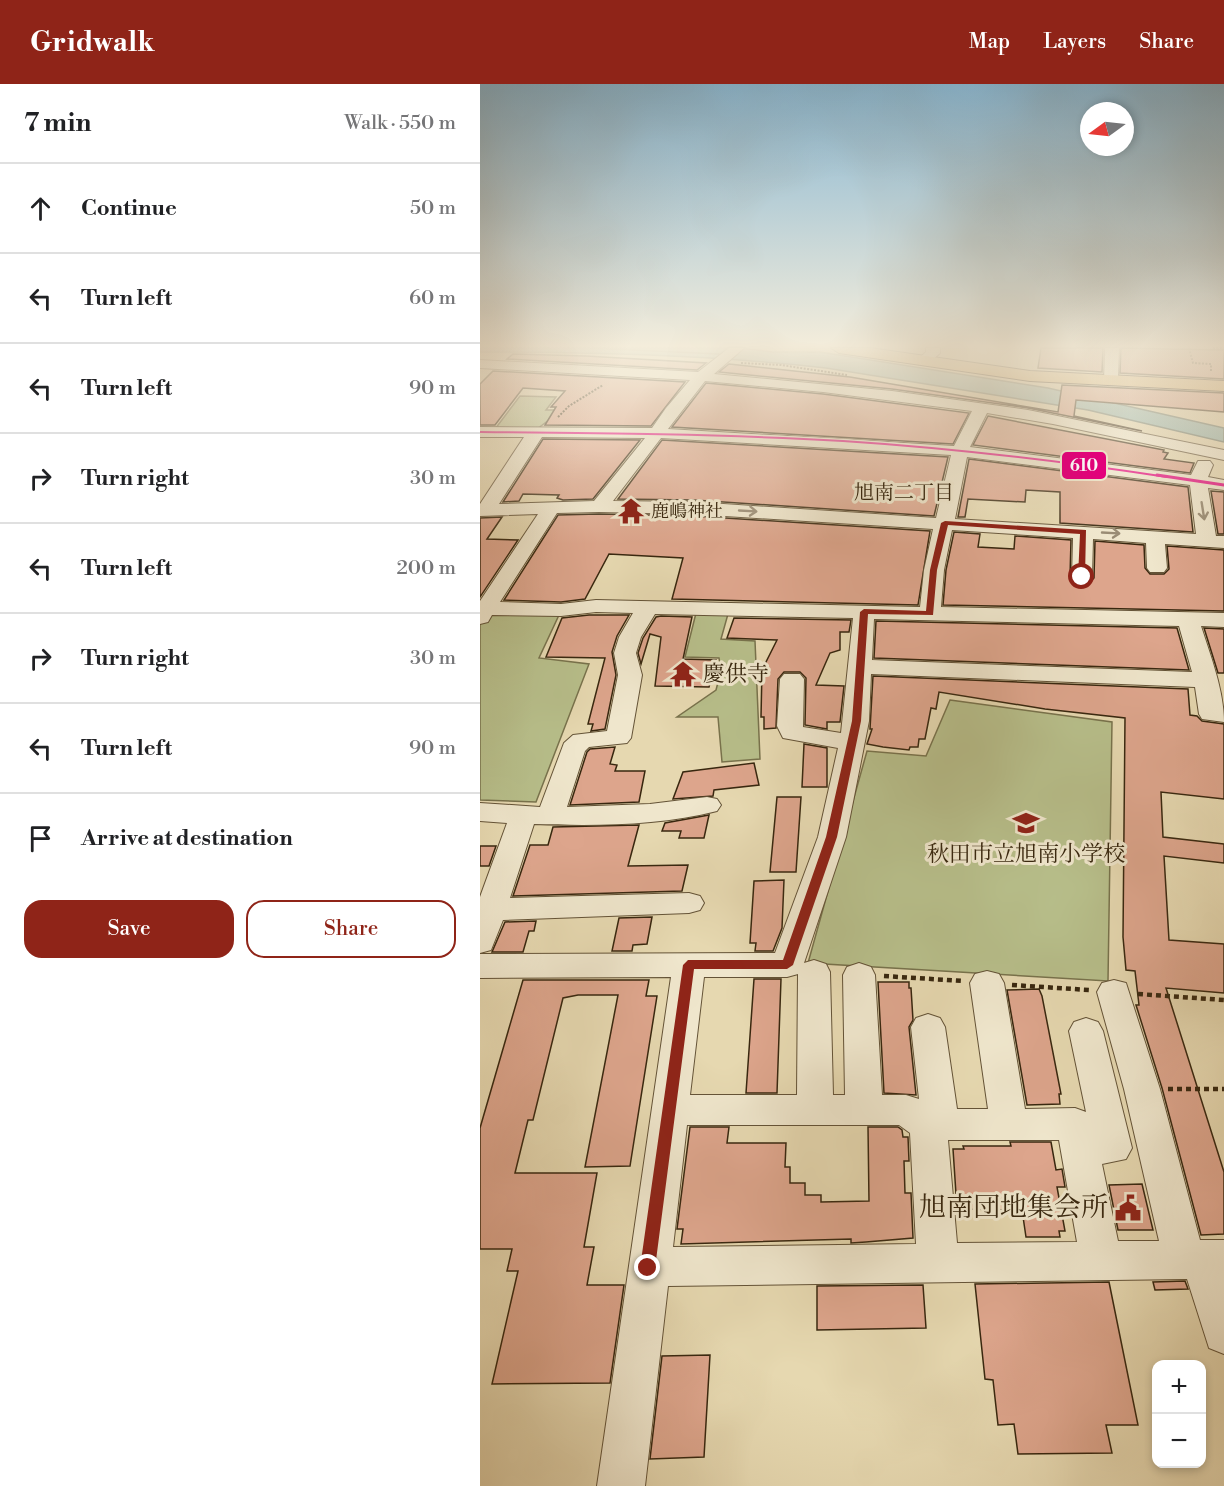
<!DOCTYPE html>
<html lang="en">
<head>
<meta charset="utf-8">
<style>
	:root { --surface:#fff; --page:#f2f2f2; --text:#202124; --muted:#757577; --line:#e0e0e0; --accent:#8f2418 }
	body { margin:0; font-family:"Libre Bodoni","Noto Serif JP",serif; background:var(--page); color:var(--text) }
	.controls { position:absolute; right:18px; bottom:18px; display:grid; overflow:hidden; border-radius:12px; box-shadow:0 3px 9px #0003 }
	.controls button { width:54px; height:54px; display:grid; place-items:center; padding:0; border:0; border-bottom:2px solid var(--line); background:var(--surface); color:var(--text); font:30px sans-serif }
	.compass { position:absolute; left:600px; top:18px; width:54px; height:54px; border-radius:50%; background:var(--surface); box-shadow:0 3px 9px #0003; rotate:255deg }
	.stop { position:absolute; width:18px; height:18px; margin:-14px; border:4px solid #8f2418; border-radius:50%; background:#fff }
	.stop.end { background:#8f2418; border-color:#fff; box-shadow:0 2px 6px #0008 }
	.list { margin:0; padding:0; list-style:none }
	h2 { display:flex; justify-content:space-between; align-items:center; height:78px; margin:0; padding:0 24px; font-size:26px }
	h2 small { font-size:20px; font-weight:400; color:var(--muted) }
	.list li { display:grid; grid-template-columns:39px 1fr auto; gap:18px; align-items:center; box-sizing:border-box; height:90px; padding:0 24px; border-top:2px solid var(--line) }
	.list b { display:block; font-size:22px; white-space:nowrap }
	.list em { font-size:20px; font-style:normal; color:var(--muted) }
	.actions { display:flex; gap:12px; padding:18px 24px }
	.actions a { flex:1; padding:14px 0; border:2px solid var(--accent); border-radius:18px; text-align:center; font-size:21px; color:var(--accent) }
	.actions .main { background:var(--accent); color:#fff }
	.icon { flex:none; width:33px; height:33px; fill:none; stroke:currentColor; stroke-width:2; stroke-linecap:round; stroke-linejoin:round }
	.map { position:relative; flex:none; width:744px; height:1402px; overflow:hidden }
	header { display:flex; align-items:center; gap:36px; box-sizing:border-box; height:84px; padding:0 30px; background:var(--accent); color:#fff }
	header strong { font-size:28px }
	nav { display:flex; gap:33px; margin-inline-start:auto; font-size:21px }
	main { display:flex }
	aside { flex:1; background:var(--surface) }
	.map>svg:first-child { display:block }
</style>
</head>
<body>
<header>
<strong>Gridwalk</strong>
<nav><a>Map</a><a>Layers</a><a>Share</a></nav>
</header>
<main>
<aside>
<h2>7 min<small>Walk · 550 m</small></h2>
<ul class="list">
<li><svg class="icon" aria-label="ahead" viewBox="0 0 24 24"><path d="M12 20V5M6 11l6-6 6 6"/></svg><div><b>Continue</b></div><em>50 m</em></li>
<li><svg class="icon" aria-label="left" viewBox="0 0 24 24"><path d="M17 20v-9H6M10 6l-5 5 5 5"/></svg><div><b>Turn left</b></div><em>60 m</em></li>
<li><svg class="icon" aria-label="left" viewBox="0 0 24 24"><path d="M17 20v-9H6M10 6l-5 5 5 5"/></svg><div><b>Turn left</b></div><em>90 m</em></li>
<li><svg class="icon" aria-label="right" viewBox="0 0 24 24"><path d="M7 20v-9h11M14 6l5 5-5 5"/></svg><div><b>Turn right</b></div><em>30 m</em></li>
<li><svg class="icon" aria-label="left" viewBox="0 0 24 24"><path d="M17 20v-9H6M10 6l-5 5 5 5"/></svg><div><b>Turn left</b></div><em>200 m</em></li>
<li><svg class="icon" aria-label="right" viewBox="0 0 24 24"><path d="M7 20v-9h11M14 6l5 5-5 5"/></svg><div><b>Turn right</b></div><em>30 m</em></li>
<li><svg class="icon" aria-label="left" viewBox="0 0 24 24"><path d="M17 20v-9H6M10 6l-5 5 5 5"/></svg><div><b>Turn left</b></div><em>90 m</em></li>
<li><svg class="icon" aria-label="arrive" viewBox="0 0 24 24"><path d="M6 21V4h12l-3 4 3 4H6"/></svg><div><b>Arrive at destination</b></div></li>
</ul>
<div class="actions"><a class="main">Save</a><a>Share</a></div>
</aside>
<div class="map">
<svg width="744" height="1402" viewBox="0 0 744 1402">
	<rect width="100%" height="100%" fill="#e6d8b0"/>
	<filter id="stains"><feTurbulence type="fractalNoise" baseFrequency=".00333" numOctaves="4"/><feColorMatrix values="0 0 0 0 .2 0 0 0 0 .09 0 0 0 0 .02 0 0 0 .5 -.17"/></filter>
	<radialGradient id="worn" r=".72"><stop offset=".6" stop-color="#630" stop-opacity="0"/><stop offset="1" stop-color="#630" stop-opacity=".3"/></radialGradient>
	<!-- green -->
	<g fill="#b7be8a" stroke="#78724c" stroke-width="1.5">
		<polygon points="40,312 76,313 66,326 82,326 57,345 15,345"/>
		<polygon points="216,529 248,530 241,555 275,557 280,675 242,678 238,633 197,633 236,606 241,587 239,574 205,573"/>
		<polygon points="0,530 79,531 59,574 109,580 56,718 0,716"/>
		<polygon points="470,616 632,638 628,897 328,879 387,667 446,672"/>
	</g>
	<!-- water -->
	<path fill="#97b9b1" stroke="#717f70" stroke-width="1.5" d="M0,264H262L292,268H340L568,304L744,344V358L608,326L346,284C232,271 115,268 0,268Z"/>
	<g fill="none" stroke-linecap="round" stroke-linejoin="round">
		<!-- shore -->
		<polyline stroke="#687060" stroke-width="1.5" points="112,264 239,270"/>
	</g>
	<!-- building -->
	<g fill="#dda58c" stroke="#38270f" stroke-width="1.5">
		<polygon points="561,264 623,264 622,288 558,284"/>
		<polygon points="641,264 744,266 744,295 640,289"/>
		<polygon points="33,270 106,272 226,279 217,286 27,275"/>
		<polygon points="249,280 370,293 578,328 582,301 744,309 744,328 596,316 594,332 662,347 548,324 412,305 239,288"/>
		<polygon points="13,287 205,298 171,342 65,341 76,323 71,323 85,307 43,304 15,341 0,341 0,300"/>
		<polygon points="226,299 343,310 489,329 473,360 192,343"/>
		<polygon points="508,332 684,366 683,368 688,369 684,375 714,379 710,389 493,361"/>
		<polygon points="63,355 160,356 113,415 83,416 77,414 79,411 43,410 39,417 23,418"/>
		<polygon points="182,356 468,373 454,432 214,416 138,415"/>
		<polygon points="489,375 708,403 713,448 580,439 580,408 546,406 545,418 488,415 485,433 478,433"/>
		<polygon points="731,407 744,408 744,450 738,450"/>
		<polygon points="119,430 214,432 450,447 438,521 192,515 203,474 129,470 105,515 81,518 24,516 78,431"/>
		<polygon points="22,433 7,455 38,456 0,513 0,434"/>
		<polygon points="474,448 500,450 498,463 534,465 535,452 591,456 590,493 595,499 609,499 614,494 615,457 664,461 665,484 670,490 684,490 689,485 687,462 744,466 744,527 463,521 466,486"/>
		<polygon points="109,531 149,531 137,552 132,568 136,591 125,645 111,647 113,640 108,640 125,574 66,573 82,534"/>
		<polygon points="181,532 212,533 203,575 236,576 229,603 175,602 181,553 170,550 161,580 158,569 163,554 176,533"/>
		<polygon points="254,534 371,536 369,548 360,548 360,566 350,569 336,601 364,602 360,638 347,638 347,645 325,641 326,594 320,588 304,588 298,595 296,644 284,645 284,633 281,633 282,586 297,556 247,554"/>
		<polygon points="396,537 697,544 709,586 394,574"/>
		<polygon points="724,544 744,545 744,589 738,589"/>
		<polygon points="393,592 708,605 710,631 717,632 722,637 744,640 744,715 681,708 683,753 744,760 744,779 684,772 689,856 744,860 744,909 686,904 744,1088 744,1150 721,1151 682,1004 656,921 659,921 655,887 646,886 643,853 645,634 565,625 459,608 456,625 451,624 445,655 439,655 438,663 430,663 429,666 403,663 387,660 392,645 390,645"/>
		<polygon points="324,660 347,664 347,703 322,703"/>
		<polygon points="135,663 130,680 137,681 135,687 165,687 159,718 90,721 107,668 110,665"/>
		<polygon points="274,679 279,701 234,706 233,712 193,715 203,688"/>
		<polygon points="297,713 321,713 316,788 290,788"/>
		<polygon points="229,731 224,754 199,754 201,747 182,747 185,739"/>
		<polygon points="159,741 148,782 208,781 202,807 33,812 50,761 68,761 73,743"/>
		<polygon points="0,762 16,762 9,782 0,782"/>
		<polygon points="304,796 302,844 293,867 275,867 276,859 270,859 274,797"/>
		<polygon points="172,833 167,860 153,861 152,867 132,867 139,834"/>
		<polygon points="56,837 54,847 49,847 43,868 12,868 25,838"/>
		<polygon points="274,895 301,895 297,1009 266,1009"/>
		<polygon points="43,896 169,896 166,912 177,912 150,1082 105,1083 138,911 98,911 83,914 53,1036 48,1036 35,1089 117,1089 104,1163 114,1163 107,1201 144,1201 130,1299 12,1300 38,1187 27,1187 32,1165 0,1165 0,1044"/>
		<polygon points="398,898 429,898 429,904 431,904 433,936 429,943 436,1011 404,1009"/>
		<polygon points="559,905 562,912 581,1010 579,1010 580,1020 547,1021 527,906"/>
		<polygon points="210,1043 249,1043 247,1059 306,1059 305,1083 310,1083 310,1099 325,1099 325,1111 341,1111 341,1118 389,1117 388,1043 418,1043 422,1046 423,1053 428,1053 429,1077 424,1077 425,1109 431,1109 433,1154 386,1158 371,1159 371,1155 201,1160 203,1145 197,1145"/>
		<polygon points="530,1058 571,1058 576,1086 582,1085 585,1103 577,1103 585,1147 579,1147 580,1153 546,1153 542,1126 477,1125 473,1065 484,1065 483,1062 531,1062"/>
		<polygon points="662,1100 673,1146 638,1146 629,1101"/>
		<polygon points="705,1197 708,1205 675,1206 673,1198"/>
		<polygon points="629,1198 658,1341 626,1341 632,1369 538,1370 534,1340 518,1341 513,1296 505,1295 495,1200"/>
		<polygon points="443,1201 446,1244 337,1246 337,1202"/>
		<polygon points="230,1271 224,1373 170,1375 182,1272"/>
	</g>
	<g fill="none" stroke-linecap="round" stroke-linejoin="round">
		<!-- minor casing -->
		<g stroke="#645337" stroke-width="2">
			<g id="minor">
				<path d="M249,264H264L234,290L412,307L548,326L744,366V376L573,340L507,329L490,363L711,391L718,377H730L733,381L728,393L744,396V406L728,404L736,452H744V464L685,460L687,484L684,488H670L667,484L666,459L613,455L612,493L609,497H595L592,493L593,454L472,446L464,486L461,523L744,529V543L721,542C731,573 744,607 744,638L722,635L719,630L715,603L391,590L389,637L366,753L324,879L334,876L346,880L350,888L353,1011H365L363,891L367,883L379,879L391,883L395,891L402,1011H426L439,1015L431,943L436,934L448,930L460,934L465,943L477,1025H508L490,899L495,890L507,887L519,890L524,899L545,1025L595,1024L606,1028L589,947L594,938L606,934L618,938L623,947L652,1064L646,1075L622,1080L638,1157H679L644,1005L617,908L622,899L634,896L646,899L680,1005L720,1156H744V1270L729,1264L707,1195L188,1202L165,1402H117L191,893L0,894V870L295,869L338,753L358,664L303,654L297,642L300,595L304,590H320L324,595L323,643L361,649L373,534L175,530L161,553L156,569L162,591L151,654L147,659L109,663L105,667L87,723L170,720L227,713L237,715L241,721L237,727C179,742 113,742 54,740L30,814L209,809L220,812L224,819L220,826L209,829L23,836L11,866L0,869V813L27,739L0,737V719L60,723L84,659L93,651L127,647L138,591L134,569L139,553L153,529L116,528L81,532L12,531L8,538L0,540V517L58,430L0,432V420L44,353H0V343L172,344L186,324L210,296L0,284V276L218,288ZM225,297L343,308L492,327L474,362L188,345ZM62,353L165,354L114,417L19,420ZM181,354L471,371L456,434L214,418L133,417ZM487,373L710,401L716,450L475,435ZM119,428L214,430L453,445L444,486L440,523L116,516L81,520L20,518L77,429ZM394,535L699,542L712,588L392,576ZM318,890L317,1011H210L224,893H307ZM207,1041H419L430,1049L436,1160L193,1163ZM468,1056H579L597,1158L477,1159Z"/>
				<polygon points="446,264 460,264 460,269 448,280 438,280 436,277 446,268"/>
				<polygon points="625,264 639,264 638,297 631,301 624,297"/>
			</g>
		</g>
		<!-- major casing -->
		<g stroke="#38270f" stroke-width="2">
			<polygon id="major" points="351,264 390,264 550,287 744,297 744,307 550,297 359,269"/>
		</g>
		<!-- path-far1 -->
		<g stroke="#38270f" stroke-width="2" stroke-dasharray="2 1.5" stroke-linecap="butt">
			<polyline points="709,264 713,279 731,280 731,287"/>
			<polyline points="733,264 744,264"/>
			<polyline points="261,279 301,281 367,291"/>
			<polyline points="78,333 89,322 123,301"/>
		</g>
		<!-- path -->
		<g stroke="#38270f" stroke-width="4.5" stroke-dasharray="5 4" stroke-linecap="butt">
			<polyline points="404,892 483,897"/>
			<polyline points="532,901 609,906"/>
			<polyline points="658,910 744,916"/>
			<polyline points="688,1005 744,1005"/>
		</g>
		<!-- minor -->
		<use href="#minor" fill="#efe6cc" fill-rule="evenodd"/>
		<!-- major -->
		<use href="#major" fill="#e3bc78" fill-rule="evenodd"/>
		<!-- bus-1-far1 casing -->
		<g stroke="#efe6cc" stroke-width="4.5">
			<path id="bus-1-far1" d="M0,348C121,349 242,350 363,357C471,364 580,377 687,393"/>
		</g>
		<!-- bus-1 casing -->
		<g stroke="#efe6cc" stroke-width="6">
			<polyline id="bus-1" points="677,391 744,401"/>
		</g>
		<!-- bus-1-far1 -->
		<use href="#bus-1-far1" stroke="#e5007d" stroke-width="2"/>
		<!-- bus-1 -->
		<use href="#bus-1" stroke="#e5007d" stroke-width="3"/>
	</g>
	<!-- one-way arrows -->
	<defs><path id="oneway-shaft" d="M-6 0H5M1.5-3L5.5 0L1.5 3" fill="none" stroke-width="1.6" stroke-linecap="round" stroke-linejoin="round" transform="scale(1.5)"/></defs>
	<g stroke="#94866e">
		<use href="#oneway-shaft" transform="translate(268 427) rotate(3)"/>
		<use href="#oneway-shaft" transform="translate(723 427) rotate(81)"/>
		<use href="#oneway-shaft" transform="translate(631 449) rotate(3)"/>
	</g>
	<!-- sky -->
	<linearGradient id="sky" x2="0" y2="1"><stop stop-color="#87b6d2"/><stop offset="0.57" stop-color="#f4eddb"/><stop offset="1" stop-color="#f4eddb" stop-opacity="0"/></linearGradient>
	<rect width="744" height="460" fill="url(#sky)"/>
	<!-- route -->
	<polygon fill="#8f2418" points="465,437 606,446 605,493 602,495 598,493 600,450 468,441 457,486 453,531 388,530 381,637 357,753 313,881 307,885 214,885 175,1184 173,1188 168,1191 162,1188 160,1184 203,881 208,876 303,876 346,753 372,637 380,528 384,525 446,527 450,486 461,439"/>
	<!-- icons -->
	<defs>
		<g id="temple-bare" transform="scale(2.07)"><path d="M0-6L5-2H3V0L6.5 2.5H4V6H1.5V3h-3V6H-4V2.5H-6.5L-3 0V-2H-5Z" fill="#8f2418" stroke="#efe6cc" stroke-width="2.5" paint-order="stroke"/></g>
		<g id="school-bare" transform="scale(2.07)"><path d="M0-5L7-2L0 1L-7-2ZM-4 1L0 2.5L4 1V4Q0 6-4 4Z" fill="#8f2418" stroke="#efe6cc" stroke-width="2.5" paint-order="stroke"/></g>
		<g id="civic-bare" transform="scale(2.07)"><path d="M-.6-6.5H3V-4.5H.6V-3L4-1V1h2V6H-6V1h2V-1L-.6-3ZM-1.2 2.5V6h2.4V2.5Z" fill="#8f2418" stroke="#efe6cc" stroke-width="2.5" paint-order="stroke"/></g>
	</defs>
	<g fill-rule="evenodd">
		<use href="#temple-bare" x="151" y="427"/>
		<use href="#temple-bare" x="203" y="590"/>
		<use href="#school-bare" x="546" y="739"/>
		<use href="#civic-bare" x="648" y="1124"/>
	</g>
	<g text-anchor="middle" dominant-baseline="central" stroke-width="6" stroke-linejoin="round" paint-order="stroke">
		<!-- far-poi labels -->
		<g font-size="18" fill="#38270f" stroke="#efe6cc" text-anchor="start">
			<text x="171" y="427">鹿嶋神社</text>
		</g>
		<!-- far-neighbourhood labels -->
		<g font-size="20" fill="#38270f" stroke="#efe6cc">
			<text x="424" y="409">旭南二丁目</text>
		</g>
		<!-- poi labels -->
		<g font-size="22" fill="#38270f" stroke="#efe6cc" text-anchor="start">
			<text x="223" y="590">慶供寺</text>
			<text x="546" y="770" text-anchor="middle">秋田市立旭南小学校</text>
		</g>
		<!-- near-poi labels -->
		<g font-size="27" fill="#38270f" stroke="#efe6cc" text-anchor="end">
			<text x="628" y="1124">旭南団地集会所</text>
		</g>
	</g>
	<rect stroke="#efe6cc" stroke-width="2" x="581" y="367" width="46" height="29" rx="6" fill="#e5007d"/>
	<g font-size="16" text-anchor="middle" font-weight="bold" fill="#fff">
		<text x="604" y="387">610</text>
	</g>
	<rect width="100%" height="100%" filter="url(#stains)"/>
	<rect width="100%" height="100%" fill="url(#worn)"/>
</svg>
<div class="controls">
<button>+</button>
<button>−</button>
</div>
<svg class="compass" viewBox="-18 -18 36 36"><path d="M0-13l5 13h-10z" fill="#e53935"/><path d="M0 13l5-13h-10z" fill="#757577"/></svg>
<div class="stop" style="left:602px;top:493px"></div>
<div class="stop end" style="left:168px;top:1184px"></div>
</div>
</main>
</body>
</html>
